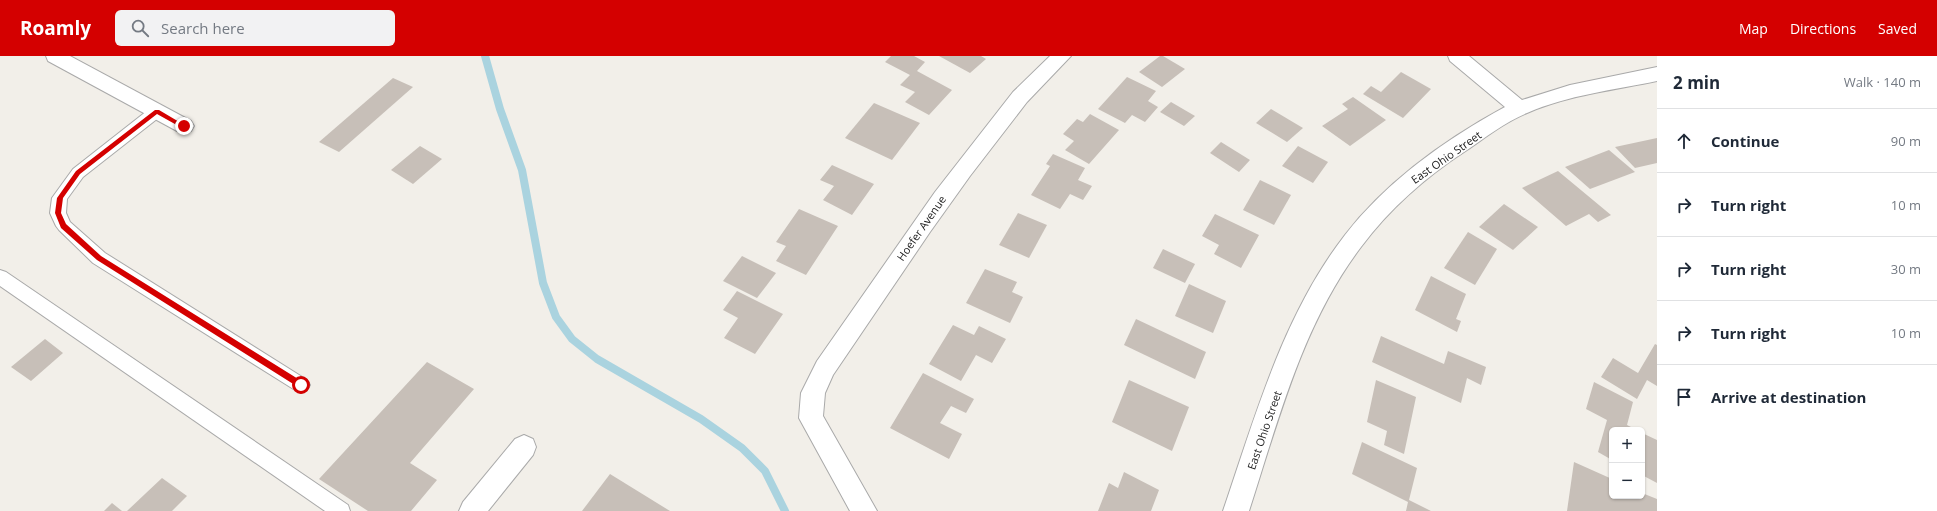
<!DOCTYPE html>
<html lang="en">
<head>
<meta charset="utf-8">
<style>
	:root { --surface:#fff; --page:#f2f2f3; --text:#1f2937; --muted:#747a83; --line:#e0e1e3; --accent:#d40000 }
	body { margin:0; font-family:"Open Sans",sans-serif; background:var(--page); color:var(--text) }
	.controls { position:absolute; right:12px; bottom:12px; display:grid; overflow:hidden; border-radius:6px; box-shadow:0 1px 3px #0004 }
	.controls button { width:36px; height:36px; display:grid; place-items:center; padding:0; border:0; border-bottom:1px solid var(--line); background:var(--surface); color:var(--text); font:20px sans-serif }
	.stop { position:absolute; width:12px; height:12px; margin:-9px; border:3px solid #d40000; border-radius:50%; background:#fff }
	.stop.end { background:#d40000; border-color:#fff; box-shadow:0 1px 4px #0008 }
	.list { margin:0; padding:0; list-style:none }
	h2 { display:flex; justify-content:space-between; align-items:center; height:52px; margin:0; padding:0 16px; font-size:17px }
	h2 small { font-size:13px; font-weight:400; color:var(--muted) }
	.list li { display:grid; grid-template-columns:26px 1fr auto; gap:12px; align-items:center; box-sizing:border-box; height:64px; padding:0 16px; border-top:1px solid var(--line) }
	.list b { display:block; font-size:15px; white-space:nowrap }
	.list em { font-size:13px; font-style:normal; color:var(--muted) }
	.icon { flex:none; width:22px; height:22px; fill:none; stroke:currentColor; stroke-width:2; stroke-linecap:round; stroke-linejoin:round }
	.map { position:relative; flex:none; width:1657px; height:455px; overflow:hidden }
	header { display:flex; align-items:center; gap:24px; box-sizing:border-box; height:56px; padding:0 20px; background:var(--accent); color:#fff }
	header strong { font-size:19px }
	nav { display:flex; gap:22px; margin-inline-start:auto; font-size:14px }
	.search { width:280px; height:36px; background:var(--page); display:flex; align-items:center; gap:10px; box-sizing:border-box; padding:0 14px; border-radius:6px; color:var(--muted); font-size:15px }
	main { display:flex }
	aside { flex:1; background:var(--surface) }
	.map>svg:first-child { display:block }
</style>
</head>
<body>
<header>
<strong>Roamly</strong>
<div class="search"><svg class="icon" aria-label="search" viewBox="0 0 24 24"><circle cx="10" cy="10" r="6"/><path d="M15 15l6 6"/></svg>Search here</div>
<nav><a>Map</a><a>Directions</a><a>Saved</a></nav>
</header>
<main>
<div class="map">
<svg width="1657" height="455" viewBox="0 0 1657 455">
	<rect width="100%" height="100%" fill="#f2efe9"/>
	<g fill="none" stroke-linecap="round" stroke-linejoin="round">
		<!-- stream -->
		<polyline stroke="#aad3df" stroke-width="8" points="485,0 500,53 522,114 543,227 556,261 572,283 597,303 701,363 742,392 765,415 785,455"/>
	</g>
	<!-- building -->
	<g fill="#c7bfb8">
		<polygon points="891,0 914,0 925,6 917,15 952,34 929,59 905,46 915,36 900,29 910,19 885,6"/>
		<polygon points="939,0 981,0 986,3 970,17"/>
		<polygon points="1160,0 1163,0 1185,13 1162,31 1139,16"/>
		<polygon points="1401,16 1431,33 1403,62 1363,38 1371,30 1381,36"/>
		<polygon points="1127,21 1156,35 1148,45 1158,51 1145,66 1132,59 1125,67 1098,53"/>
		<polygon points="393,22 413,31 339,96 319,86"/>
		<polygon points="1353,41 1386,64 1350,90 1322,70 1348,53 1342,48"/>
		<polygon points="1171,46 1195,60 1184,70 1160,56"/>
		<polygon points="874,47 920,67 892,104 845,82"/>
		<polygon points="1271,53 1303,72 1287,86 1256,67"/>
		<polygon points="1090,58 1119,74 1089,108 1065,94 1074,85 1063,78 1077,63 1083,66"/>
		<polygon points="1657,82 1657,107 1635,112 1615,91"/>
		<polygon points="1221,86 1250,104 1239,116 1210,97"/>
		<polygon points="420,90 442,103 413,128 391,114"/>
		<polygon points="1298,90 1328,106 1313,127 1282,110"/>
		<polygon points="1609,94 1635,116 1590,133 1565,111"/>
		<polygon points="1053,98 1085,112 1078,124 1092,130 1083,144 1070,138 1060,153 1031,139 1050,110 1046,108"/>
		<polygon points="832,109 874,128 852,159 823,144 834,130 820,124"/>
		<polygon points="1558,115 1611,159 1598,166 1589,158 1566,170 1522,132"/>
		<polygon points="1260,124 1291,139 1274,169 1243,154"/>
		<polygon points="1504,148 1538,171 1513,194 1479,171"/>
		<polygon points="799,153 838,170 806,219 776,205 786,190 776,186"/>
		<polygon points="1018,157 1047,169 1029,202 999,189"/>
		<polygon points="1215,158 1259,179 1241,212 1214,198 1219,189 1202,180"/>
		<polygon points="1468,176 1497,193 1475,229 1444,212"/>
		<polygon points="1163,193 1195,208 1185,227 1153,212"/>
		<polygon points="742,200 776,217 757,242 723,225"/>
		<polygon points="985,213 1017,226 1012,236 1023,241 1010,267 966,247"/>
		<polygon points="1431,220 1466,238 1456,263 1461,265 1457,276 1415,254"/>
		<polygon points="1189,228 1226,245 1213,277 1175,260"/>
		<polygon points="737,235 783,258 755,298 724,282 738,262 723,254"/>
		<polygon points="1136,263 1206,296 1195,323 1124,289"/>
		<polygon points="953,269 974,279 979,270 1006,283 992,307 976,299 961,325 929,308"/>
		<polygon points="1381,280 1444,308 1448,295 1486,311 1481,329 1467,322 1461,347 1372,306"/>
		<polygon points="45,283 63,297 31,325 11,311"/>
		<polygon points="1655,288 1657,289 1657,330 1647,324 1637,343 1601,321 1613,302 1638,317"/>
		<polygon points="427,306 474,333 410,407 437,424 411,455 368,455 319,423"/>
		<polygon points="923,317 974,343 966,357 951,350 940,367 962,378 949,403 890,372"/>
		<polygon points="1129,324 1189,351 1172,395 1112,366"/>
		<polygon points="1376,324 1416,341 1404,398 1384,389 1387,375 1367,366"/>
		<polygon points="1594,326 1633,346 1627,369 1637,374 1612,374 1612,404 1598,396 1607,364 1586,353"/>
		<polygon points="1642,377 1657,384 1657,427 1642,419"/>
		<polygon points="1362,386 1417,412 1409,444 1431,455 1406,455 1408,446 1352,418"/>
		<polygon points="1574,406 1612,423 1612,440 1642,440 1642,437 1657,443 1657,455 1567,455"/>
		<polygon points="1124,416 1159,434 1151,455 1098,455 1109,427 1118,432"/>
		<polygon points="610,418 670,455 582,455"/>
		<polygon points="162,422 187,440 172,455 127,455"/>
		<polygon points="112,447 122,455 104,455"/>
	</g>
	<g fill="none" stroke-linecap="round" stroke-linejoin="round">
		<!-- lane casing -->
		<g stroke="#a9a9a9" stroke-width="2">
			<g id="lane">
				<polygon points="157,50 162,51 164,55 162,59 83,121 67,143 66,157 70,166 105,197 307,324 310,329 307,334 301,337 295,334 93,207 59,174 56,170 50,157 52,142 73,113 152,51"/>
				<polygon points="0,214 6,216 348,449 350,455 325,455 0,230"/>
			</g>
		</g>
		<!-- street casing -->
		<g stroke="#a9a9a9" stroke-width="2">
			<g id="street">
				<polygon points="46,0 70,0 191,65 194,70 191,75 184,77 177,75 48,5"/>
				<polygon points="1050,0 1071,0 1027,46 970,120 930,176 833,319 825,337 823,360 877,455 850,455 799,362 801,337 817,305 935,136 1013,36"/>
				<path d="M1448,0H1469L1522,44L1570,29L1657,11V25C1614,34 1568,39 1527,57C1505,66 1486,81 1467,94C1427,120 1390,152 1361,191C1303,267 1278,365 1249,455H1223C1255,361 1283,259 1345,179C1387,125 1446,83 1505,51L1450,5Z"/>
				<polygon points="524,379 533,383 536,391 533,399 488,455 459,455 463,446 515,383"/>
			</g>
		</g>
		<!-- lane -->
		<use href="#lane" fill="#fff" fill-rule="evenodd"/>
		<!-- street -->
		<use href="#street" fill="#fff" fill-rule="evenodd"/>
	</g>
	<!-- route -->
	<polygon fill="#d40000" points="155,54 159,54 186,70 182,72 157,58 80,118 63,142 61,157 66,168 101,200 303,326 303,331 298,331 97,204 61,172 55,157 57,142 76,115"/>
	<g text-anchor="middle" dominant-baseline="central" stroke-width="3" stroke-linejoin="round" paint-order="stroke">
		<!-- street labels -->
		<g font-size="11" fill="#222" stroke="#fff">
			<text transform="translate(1446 101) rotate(-35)">East Ohio Street</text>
			<text transform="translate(921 172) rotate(-55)">Hoefer Avenue</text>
			<text transform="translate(1264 374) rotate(-71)">East Ohio Street</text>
		</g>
	</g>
</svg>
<div class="controls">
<button>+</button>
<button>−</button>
</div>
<div class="stop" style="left:301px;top:329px"></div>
<div class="stop end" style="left:184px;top:70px"></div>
</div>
<aside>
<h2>2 min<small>Walk · 140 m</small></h2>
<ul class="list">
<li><svg class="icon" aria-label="ahead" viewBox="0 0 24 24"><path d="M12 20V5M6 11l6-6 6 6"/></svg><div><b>Continue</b></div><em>90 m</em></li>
<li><svg class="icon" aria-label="right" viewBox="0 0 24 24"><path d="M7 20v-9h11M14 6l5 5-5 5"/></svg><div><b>Turn right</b></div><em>10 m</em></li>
<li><svg class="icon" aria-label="right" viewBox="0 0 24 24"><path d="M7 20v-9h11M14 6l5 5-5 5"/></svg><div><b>Turn right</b></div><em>30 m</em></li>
<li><svg class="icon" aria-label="right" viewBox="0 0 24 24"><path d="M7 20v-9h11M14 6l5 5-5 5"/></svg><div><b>Turn right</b></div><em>10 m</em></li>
<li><svg class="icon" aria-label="arrive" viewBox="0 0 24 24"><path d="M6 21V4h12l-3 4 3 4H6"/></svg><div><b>Arrive at destination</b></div></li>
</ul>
</aside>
</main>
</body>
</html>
